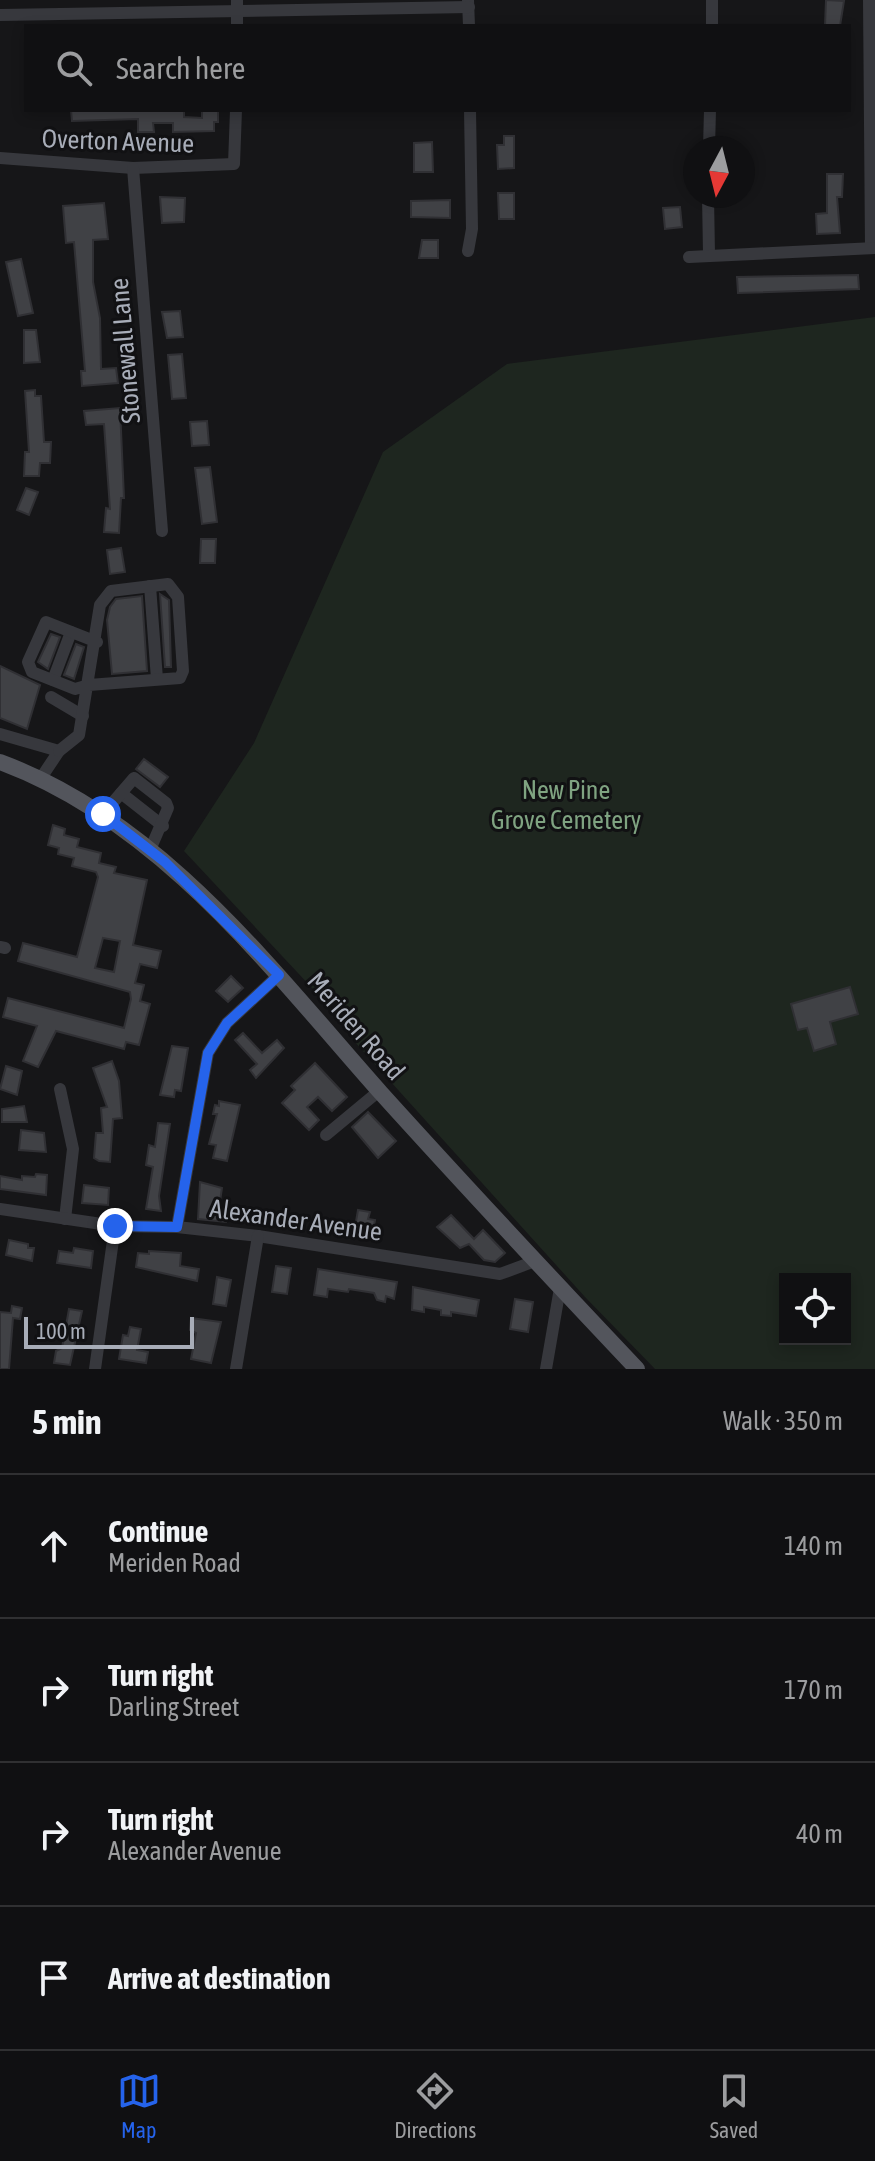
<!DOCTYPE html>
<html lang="en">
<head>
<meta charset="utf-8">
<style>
	:root { --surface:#101012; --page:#1e1e20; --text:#f1f3f6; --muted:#9c9d9f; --line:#303032; --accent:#2563eb }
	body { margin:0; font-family:"Asap Condensed",sans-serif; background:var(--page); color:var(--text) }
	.controls { position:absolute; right:24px; bottom:24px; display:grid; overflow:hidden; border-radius:0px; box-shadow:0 4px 12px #0003 }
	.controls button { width:72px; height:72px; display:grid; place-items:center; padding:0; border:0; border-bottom:2px solid var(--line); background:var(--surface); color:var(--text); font:40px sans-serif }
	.compass { position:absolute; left:683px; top:136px; width:72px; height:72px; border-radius:50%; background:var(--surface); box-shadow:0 4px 12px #0003; rotate:187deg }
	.scale { position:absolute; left:24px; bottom:20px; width:170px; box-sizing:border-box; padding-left:8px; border:4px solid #a8adb8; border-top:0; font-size:22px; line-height:28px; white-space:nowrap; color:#a8adb8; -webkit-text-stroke:6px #111113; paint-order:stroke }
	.stop { position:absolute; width:24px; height:24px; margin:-18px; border:6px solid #2563eb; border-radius:50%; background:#fff }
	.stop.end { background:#2563eb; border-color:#fff; box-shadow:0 2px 8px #0008 }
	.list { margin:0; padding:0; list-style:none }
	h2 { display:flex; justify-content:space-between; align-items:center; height:104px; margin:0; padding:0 32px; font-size:34px }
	h2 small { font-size:26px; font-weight:400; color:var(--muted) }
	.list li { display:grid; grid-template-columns:52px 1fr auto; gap:24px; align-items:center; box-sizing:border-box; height:144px; padding:0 32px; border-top:2px solid var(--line) }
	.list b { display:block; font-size:30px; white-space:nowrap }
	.list p { margin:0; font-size:26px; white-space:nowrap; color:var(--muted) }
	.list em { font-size:26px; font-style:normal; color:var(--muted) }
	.icon { flex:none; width:44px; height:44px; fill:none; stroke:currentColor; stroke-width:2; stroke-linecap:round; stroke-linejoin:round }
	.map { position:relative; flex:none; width:875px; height:1369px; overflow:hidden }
	.search { position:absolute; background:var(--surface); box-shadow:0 4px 12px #0003; left:24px; right:24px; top:24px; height:88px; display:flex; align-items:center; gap:20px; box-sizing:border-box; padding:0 28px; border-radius:0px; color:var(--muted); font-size:30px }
	.sheet { height:680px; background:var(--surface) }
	nav { display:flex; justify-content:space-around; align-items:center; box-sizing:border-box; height:112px; border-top:2px solid var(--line); background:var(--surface); font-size:22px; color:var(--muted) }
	nav a { display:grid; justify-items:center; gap:4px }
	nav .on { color:var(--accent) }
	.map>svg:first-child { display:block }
</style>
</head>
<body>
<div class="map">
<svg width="875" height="1369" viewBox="0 0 875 1369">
	<rect width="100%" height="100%" fill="#161618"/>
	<!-- green -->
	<path fill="#1e261f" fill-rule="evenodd" d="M875,317V1369H655L585,1297L353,1040L326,1003L184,851L254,743L383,452L507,364ZM785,1279H845V1339H785Z"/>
	<!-- building -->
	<g fill="#404145" stroke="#303034" stroke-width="2" fill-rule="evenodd">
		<polygon points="826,0 844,1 840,26 825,26"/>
		<polygon points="71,110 184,110 184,117 202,118 202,110 218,110 218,122 214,122 214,131 173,132 173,123 153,123 154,132 138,132 138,119 72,121"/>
		<polygon points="504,136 514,136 514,168 498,169 497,145 504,145"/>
		<polygon points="432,142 433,172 414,172 414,143"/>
		<polygon points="827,174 843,174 842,197 837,197 840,233 817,234 816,214 827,213"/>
		<polygon points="498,193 514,193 514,219 499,219"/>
		<polygon points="160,197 185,198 184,222 162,223"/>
		<polygon points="450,200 450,218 411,217 411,201"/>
		<polygon points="104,203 108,239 93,240 93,282 100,318 101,369 116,368 118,383 82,386 81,371 85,371 74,242 66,243 63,206"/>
		<polygon points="680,207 682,227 665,229 663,208"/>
		<polygon points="422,240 438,240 438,258 419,258"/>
		<polygon points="21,259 33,313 18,316 6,262"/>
		<polygon points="858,275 859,289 738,293 737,277"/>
		<polygon points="180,311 183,337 167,338 162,312"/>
		<polygon points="24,330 36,330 40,362 24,363"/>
		<polygon points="182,354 186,398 172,399 168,355"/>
		<polygon points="35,390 35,396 41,396 44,442 51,442 50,463 40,463 39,476 24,476 25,452 29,452 25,391"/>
		<polygon points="120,408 124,498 121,498 119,533 104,532 106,508 110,509 104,424 86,425 84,411"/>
		<polygon points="207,421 209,445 192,446 190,422"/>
		<polygon points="210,467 217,522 202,524 195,468"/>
		<polygon points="26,488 38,492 29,515 17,510"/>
		<polygon points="201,539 216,539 215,563 200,563"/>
		<polygon points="121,548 125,572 110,574 107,550"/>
		<polygon points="160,594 169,600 171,667 165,667"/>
		<polygon points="142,596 147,671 112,674 107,620 110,607 116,599"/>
		<polygon points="51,634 60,637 48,669 38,662"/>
		<polygon points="76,644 84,647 74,679 64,675"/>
		<polygon points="0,666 40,685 27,729 0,718"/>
		<polygon points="144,759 168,777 160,787 136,769"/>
		<path d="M53,825L65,829L64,835L79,839L77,847L101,853L99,863L116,867L114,873L147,880L133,945L161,951L157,968L140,964L135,983L144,985L140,1001L150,1004L139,1045L126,1042L124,1049L56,1031L38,1067L23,1061L37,1026L3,1017L8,998L124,1028L131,999L130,992L18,961L23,943L77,957L98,877L96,872L72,866L74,858L58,854L59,848L48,845ZM103,938L120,941L114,972L95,968Z"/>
		<polygon points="231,976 243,988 228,1002 216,991"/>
		<polygon points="850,987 858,1014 830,1022 836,1044 814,1051 807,1028 798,1030 791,1004"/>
		<polygon points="243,1033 262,1053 277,1040 284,1048 256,1078 250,1070 257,1064 235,1040"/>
		<polygon points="172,1046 188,1048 181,1091 175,1090 174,1097 160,1095"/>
		<polygon points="112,1061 119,1081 122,1118 113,1119 110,1162 99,1161 94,1158 96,1133 103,1133 101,1108 107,1107 93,1068"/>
		<polygon points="315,1063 347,1097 332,1111 318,1097 307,1107 319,1120 309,1130 282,1103 295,1090 291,1086"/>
		<polygon points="6,1066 22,1071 17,1095 0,1089"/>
		<polygon points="219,1101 240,1105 227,1161 213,1158 216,1145 209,1144 217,1114 213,1114 215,1105 219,1106"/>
		<polygon points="24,1106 27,1122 2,1122 2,1109"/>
		<polygon points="368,1112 396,1141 378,1158 352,1127"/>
		<polygon points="158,1123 170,1124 159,1196 161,1211 146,1209 153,1167 146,1165 149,1145 155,1147"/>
		<polygon points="21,1130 44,1133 46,1152 19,1150"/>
		<polygon points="36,1174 47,1175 46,1195 0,1189 0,1176 22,1180 22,1176 35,1177"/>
		<polygon points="200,1182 222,1188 219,1208 227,1209 226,1222 198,1219"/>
		<polygon points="84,1185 109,1188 108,1205 82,1203"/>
		<polygon points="358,1210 370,1212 368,1219 375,1220 372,1237 354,1233"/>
		<polygon points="451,1215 474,1239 483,1230 505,1253 495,1262 484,1260 469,1244 460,1248 437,1227"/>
		<polygon points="9,1240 28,1244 28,1248 34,1248 32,1261 6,1255"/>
		<polygon points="74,1248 93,1251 91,1268 57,1263 59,1251 73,1253"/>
		<polygon points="149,1251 181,1253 180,1266 199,1269 197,1281 136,1267 138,1253 149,1254"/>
		<polygon points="276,1266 291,1268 287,1294 272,1292"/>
		<polygon points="318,1269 397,1282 394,1299 386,1296 385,1302 377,1300 374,1293 349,1289 348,1292 328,1289 327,1297 314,1295"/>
		<polygon points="217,1277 231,1280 226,1306 213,1304"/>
		<polygon points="413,1287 479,1300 476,1316 451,1312 451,1316 441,1315 441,1310 424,1307 424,1312 412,1310"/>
		<polygon points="515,1299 533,1302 528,1332 510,1329"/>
		<polygon points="12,1306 22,1308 20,1319 13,1318 9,1369 0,1369 0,1312 11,1313"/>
		<polygon points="69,1309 82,1311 70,1365 54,1363 56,1351 62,1348"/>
		<polygon points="191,1318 221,1322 211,1363 191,1359 196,1333 190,1330"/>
		<polygon points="130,1327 141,1329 137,1350 148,1352 146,1363 119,1359 123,1335 128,1336"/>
	</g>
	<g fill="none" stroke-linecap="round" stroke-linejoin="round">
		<!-- minor -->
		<g stroke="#37383d" stroke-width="12">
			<polyline points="468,0 469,26"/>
			<polyline points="869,0 871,248"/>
			<polyline points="0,15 469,7"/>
			<polyline points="237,26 237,0"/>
			<polyline points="712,26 712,0"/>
			<polyline points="709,148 710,110"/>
			<polyline points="0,158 133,168 234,164 236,110"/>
			<polyline points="133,168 162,531"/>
			<polyline points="708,196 709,254"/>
			<polyline points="468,251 472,229 470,110"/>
			<polyline points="689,257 875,248"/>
			<polyline points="150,586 157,679"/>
			<polyline points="53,680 71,632"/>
			<polyline points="51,697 83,716"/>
			<polyline points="0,734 59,751 41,778"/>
			<polyline points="59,751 79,735 100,605 111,591 168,584 178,597 183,671 180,678 89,685 75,689 32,672 28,662 46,622 97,642"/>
			<polyline points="121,793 163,826"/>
			<polyline points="103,814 134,778 166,803 168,808 150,850"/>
			<polyline points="0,947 5,948"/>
			<polyline points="60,1089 73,1149 65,1219"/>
			<polyline points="326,1135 379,1091"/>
			<polyline points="0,1209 115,1226 177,1227 258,1236 500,1274 535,1261"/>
			<polyline points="177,1227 208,1053 227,1023 279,975"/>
			<polyline points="95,1369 115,1226"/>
			<polyline points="236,1369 258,1236"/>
			<polyline points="546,1369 560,1288"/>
		</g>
		<!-- major -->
		<path stroke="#53555c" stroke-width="16" d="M0,762C162,822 270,968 381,1093C465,1186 551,1278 637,1369"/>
	</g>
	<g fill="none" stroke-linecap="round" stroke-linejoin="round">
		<!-- route -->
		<polyline stroke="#2563eb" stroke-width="10" points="103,814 165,862 279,975 227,1023 208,1053 177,1227 115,1226"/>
	</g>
	<g text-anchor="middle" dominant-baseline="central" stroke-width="6" stroke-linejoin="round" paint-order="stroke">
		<!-- street labels -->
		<g font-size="26" fill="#a8adb8" stroke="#111113">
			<text transform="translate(118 141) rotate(2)">Overton Avenue</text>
			<text transform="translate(125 351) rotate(-95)">Stonewall Lane</text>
			<text transform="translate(356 1026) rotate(49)">Meriden Road</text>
			<text transform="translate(296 1220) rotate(8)">Alexander Avenue</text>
		</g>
		<!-- park labels -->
		<g font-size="26" fill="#7fa381" stroke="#111113">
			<text x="566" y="790">New Pine<tspan x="566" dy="30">Grove Cemetery</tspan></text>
		</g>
	</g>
</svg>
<div class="controls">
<button><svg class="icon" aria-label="locate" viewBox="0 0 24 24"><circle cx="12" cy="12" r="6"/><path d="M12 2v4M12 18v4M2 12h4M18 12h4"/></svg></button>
</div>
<svg class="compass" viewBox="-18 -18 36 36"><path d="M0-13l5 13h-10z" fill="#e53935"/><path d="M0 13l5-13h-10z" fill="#9c9d9f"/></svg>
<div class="scale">100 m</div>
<div class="stop" style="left:103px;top:814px"></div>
<div class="stop end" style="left:115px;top:1226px"></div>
<div class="search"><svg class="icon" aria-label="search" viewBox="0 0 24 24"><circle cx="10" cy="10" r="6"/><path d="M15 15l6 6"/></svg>Search here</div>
</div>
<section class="sheet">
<h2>5 min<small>Walk · 350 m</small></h2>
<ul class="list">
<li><svg class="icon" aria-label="ahead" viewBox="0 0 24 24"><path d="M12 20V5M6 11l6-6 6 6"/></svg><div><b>Continue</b><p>Meriden Road</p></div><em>140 m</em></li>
<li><svg class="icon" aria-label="right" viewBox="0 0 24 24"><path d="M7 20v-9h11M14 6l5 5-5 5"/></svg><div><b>Turn right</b><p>Darling Street</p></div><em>170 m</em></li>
<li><svg class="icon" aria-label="right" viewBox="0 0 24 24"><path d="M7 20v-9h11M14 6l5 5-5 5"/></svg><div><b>Turn right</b><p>Alexander Avenue</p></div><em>40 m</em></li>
<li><svg class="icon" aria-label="arrive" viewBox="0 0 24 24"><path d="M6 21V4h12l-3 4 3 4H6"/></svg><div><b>Arrive at destination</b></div></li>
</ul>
</section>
<nav>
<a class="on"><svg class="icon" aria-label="map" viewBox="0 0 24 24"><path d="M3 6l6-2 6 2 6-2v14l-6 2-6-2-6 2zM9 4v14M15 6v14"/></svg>Map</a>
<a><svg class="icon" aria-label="directions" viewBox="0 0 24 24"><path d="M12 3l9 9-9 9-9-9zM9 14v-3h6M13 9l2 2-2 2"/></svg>Directions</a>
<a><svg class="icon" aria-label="saved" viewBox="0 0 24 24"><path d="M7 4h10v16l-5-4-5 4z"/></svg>Saved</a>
</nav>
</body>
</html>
